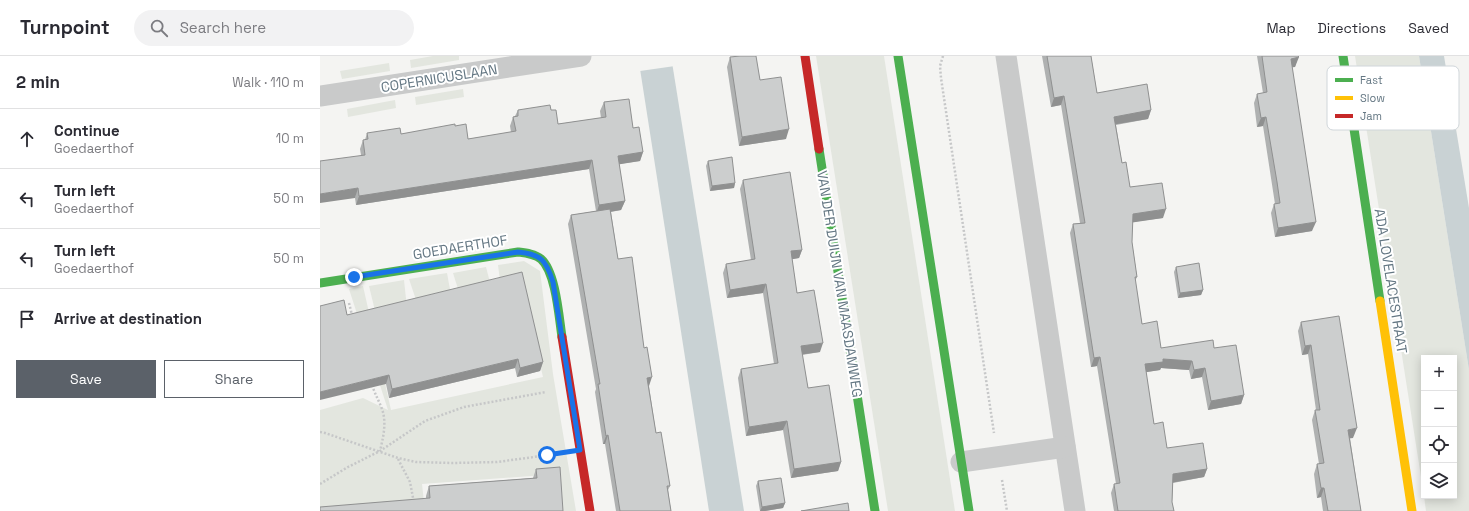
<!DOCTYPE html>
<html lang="en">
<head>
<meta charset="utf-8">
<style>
	:root { --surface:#fff; --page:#f2f2f3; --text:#2b2b33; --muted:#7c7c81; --line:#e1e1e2; --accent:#5b6169 }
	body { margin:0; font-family:"Space Grotesk",sans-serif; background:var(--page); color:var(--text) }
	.controls { position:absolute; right:12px; bottom:12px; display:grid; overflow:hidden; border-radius:0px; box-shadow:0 2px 10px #0003 }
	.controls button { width:36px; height:36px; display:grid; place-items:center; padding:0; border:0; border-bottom:1px solid var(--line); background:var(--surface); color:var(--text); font:20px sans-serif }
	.stop { position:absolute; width:12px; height:12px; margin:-9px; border:3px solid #1a73e8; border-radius:50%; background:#fff }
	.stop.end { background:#1a73e8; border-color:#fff; box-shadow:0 1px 4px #0008 }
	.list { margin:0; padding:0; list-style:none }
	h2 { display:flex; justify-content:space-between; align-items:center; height:52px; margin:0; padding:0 16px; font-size:17px }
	h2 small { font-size:13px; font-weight:400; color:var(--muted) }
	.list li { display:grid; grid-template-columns:26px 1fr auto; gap:12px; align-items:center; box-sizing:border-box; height:60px; padding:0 16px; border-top:1px solid var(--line) }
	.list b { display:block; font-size:15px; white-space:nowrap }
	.list p { margin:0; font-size:13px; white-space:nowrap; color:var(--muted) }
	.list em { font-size:13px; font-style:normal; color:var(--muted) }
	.actions { display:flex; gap:8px; padding:12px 16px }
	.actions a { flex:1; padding:9px 0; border:1px solid var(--accent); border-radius:0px; text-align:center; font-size:14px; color:var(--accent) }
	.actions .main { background:var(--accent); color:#fff }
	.icon { flex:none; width:22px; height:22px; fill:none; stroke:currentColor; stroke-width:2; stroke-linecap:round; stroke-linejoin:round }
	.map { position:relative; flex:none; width:1149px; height:455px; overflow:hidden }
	header { display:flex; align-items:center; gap:24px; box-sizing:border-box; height:56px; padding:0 20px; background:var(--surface); border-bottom:1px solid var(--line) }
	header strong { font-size:19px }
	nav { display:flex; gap:22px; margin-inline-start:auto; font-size:14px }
	.search { width:280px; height:36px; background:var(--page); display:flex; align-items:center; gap:10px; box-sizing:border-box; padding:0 14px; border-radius:22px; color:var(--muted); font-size:15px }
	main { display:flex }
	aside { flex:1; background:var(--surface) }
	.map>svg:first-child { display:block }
</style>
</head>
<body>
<header>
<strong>Turnpoint</strong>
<div class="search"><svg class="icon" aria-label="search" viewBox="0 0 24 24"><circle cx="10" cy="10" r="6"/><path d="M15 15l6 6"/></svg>Search here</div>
<nav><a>Map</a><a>Directions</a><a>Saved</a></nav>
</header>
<main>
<aside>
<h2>2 min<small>Walk · 110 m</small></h2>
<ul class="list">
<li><svg class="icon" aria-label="ahead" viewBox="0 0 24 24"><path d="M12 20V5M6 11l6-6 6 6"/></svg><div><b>Continue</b><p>Goedaerthof</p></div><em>10 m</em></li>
<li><svg class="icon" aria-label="left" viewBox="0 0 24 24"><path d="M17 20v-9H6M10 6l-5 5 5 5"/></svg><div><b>Turn left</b><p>Goedaerthof</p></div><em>50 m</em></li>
<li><svg class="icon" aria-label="left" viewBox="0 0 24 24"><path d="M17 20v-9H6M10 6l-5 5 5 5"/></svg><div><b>Turn left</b><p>Goedaerthof</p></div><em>50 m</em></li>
<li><svg class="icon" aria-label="arrive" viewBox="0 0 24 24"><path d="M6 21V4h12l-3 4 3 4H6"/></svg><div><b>Arrive at destination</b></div></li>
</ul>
<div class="actions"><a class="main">Save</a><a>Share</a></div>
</aside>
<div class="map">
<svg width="1149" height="455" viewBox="0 0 1149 455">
	<rect width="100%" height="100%" fill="#f4f4f2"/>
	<!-- green -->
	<g fill="#e3e6df">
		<polygon points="113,0 139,0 139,4 91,12 90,4"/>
		<polygon points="496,0 564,0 635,455 568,455"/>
		<polygon points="1035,0 1099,0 1149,314 1149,455 1106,455 1104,440 1134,440 1134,302 1104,302 1104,440"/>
		<polygon points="69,7 70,15 22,23 20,15"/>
		<polygon points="143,33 144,41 96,49 95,41"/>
		<polygon points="75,44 76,52 28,61 27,53"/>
		<polygon points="204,205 220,215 233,318 256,455 241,455 238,418 102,428 105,455 0,451 0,354 43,342 68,354 29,233 43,230 71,354 223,321 200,222 180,225 178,209"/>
		<polygon points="166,211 171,230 139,236 133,217"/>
		<polygon points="127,217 131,239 97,247 89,223"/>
		<polygon points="84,224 87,252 56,259 49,230"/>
	</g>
	<!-- water -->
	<g fill="#c9d2d4">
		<polygon points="318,0 351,0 424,455 389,455"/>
		<polygon points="1099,0 1124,0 1149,152 1149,314"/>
	</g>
	<!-- pier -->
	<polygon fill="#f4f4f2" points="316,0 353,0 355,10 320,15 318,16"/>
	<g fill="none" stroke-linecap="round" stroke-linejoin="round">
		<!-- path -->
		<g stroke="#c6c7c8" stroke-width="2.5" stroke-dasharray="2 2" stroke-linecap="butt">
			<polyline points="623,0 620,10 621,22 674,377"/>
			<polyline points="29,247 32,259"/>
			<path d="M52,329C55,338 59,345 62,353C67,367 63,382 60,395"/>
			<polyline points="0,376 5,377 78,402 96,406 133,407 177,406 236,398"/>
			<polyline points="78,403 90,426 94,447"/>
			<polyline points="682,424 687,455"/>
			<polyline points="0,428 28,411 60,395 105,365 144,351 226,336"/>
		</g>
		<!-- street -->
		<g stroke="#c9caca" stroke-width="21">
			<polyline points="686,0 755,455"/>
			<polyline points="0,40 261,0"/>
			<polyline points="641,406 745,391"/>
		</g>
		<!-- fast -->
		<g stroke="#4caf50" stroke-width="9">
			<polyline points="578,0 649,455"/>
			<polyline points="1023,0 1060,245"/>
			<polyline points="499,93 555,455"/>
			<path d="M0,227L198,196C206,197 215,198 221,203C236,216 239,262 242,281"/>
		</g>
		<!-- slow -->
		<polyline stroke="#ffc107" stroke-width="9" points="1060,245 1092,455"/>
		<!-- jam -->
		<g stroke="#c62828" stroke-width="9">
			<polyline points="485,0 499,93"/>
			<polyline points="242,281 270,455"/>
		</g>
	</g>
	<!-- wall -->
	<g fill="#afb1b1">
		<polygon points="722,0 771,0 777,37 831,54 828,63 796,69 802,107 810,131 843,162 812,166 812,186 817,221 815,225 822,268 841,292 894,292 924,339 921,348 888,354 882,321 871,323 869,314 841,312 840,314 826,316 834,368 847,392 887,413 884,421 853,427 852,446 854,455 794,455 791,437 794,428 796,428 777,310 771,311 750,177 753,168 760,167 741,49 731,51"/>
		<polygon points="937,0 978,0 975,11 972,11 992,175 955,181 951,157 954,148 955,148 943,70 937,71 934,47 937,38 943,37"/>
		<polygon points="410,1 440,24 466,83 419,90 407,11"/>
		<polygon points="284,46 313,72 323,96 320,105 299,108 305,145 301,154 291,156 298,203 329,330 336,377 350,430 348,434 351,455 296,455 285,388 283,388 275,336 276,333 248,168 251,159 276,155 269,113 36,149 35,142 41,99 40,93 43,84 45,84 47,77 81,78 135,70 148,83 191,76 190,70 193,61 195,60 198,54 231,54 238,68 281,62 280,55"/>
		<polygon points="388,105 415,127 414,132 390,135 386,110"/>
		<polygon points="423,124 482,194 479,202 472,203 477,237 500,296 482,299 488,332 521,406 518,415 471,422 463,374 426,380 418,322 421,313 454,308 443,237 407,242 403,217 406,208 431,204 420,133"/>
		<polygon points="856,211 883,234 881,239 858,242 854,216"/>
		<polygon points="27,259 223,306 220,315 197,321 195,312 69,342 66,328"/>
		<polygon points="981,266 1033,382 1030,382 1041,455 1003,455 1001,441 997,442 994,418 997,408 999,408 992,364 995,354 996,354 988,298 982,299 978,275"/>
		<polygon points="216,413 243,455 106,442 106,440 109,430 213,422"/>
		<polygon points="438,425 465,447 463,452 445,455 440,455 436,430"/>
	</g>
	<!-- shaded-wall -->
	<g fill="#8f9090">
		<polygon points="979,1 975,11 967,12 971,3"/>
		<polygon points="744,40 741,49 731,51 734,42"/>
		<polygon points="831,54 828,63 791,69 794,61"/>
		<polygon points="946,61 943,70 937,71 941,62"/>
		<polygon points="469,73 466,83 419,90 422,81"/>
		<polygon points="323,96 320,105 295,109 298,100"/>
		<polygon points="272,104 269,113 36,149 39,140"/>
		<polygon points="415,127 414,132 390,135 392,130"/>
		<polygon points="38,132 35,142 0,147 0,138"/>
		<polygon points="305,145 301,154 276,158 279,149"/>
		<polygon points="846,153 843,162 809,167 813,158"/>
		<polygon points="996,166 992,175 955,181 958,172"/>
		<polygon points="482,194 479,202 468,204 471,195"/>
		<polygon points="446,228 443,237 407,242 410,234"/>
		<polygon points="883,234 881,239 858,242 860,237"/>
		<polygon points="503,287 500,296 478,299 481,290"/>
		<polygon points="991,289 988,298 982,299 985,290"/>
		<polygon points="780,301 777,310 771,311 774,302"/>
		<polygon points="198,303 195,312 69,342 72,333"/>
		<polygon points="843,303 872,305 869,314 841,312 840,314 821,317 825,308"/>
		<polygon points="223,306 220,315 197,321 200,312"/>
		<polygon points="885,312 882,321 871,323 874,314"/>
		<polygon points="69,319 66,328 0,344 0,336"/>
		<polygon points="332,321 329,330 324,330 327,322"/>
		<polygon points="924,339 921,348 888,354 891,345"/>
		<polygon points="467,365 463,374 426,380 429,371"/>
		<polygon points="1037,372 1033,382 1025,383 1028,374"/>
		<polygon points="288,379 285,388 283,388 286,380"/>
		<polygon points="521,406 518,415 471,422 474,413"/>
		<polygon points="887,413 884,421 850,427 853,418"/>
		<polygon points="1001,432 1004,432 1001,441 997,442"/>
		<polygon points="465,447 463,452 445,455 440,455 442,451"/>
	</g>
	<!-- building -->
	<g fill="#cccece" stroke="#8f9090">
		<polygon points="420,0 436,0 440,24 461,21 469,73 422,81 410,1"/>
		<polygon points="727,0 771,0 777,37 827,28 831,54 794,61 802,107 806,106 810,131 842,127 846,153 813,158 812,186 817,221 815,221 822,268 837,265 841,292 893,284 894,292 916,289 924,339 891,345 885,312 874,314 872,305 843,303 843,306 825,308 834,368 843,366 847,392 883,387 887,413 853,418 852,446 854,455 798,455 794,428 800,427 780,301 774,302 753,168 765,167 744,40 734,42"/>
		<polygon points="942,0 978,0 979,1 971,3 996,166 958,172 954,148 960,147 957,126 946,61 941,62 937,38 947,36"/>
		<polygon points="309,43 313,72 319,71 323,96 298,100 305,145 279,149 272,104 39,140 38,132 0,138 0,105 45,99 43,84 48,83 47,77 80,72 81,78 135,68 135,70 146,68 148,83 196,75 193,61 198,60 198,54 230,49 231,54 236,54 238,68 286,61 284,46"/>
		<polygon points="412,101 415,127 392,130 388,105"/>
		<polygon points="470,116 482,194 471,195 477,237 494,234 503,287 481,290 488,332 509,329 521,406 474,413 467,365 429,371 421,313 458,307 446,228 410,234 406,208 435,203 423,124"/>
		<polygon points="290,153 298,203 312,201 324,292 327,291 332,321 327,322 336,377 341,376 350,430 347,430 351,455 300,455 288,379 286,380 278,328 280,328 251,159"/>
		<polygon points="879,207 883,234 860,237 856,211"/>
		<polygon points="202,216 223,306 200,312 198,303 72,333 69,319 0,336 0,250 24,244 27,259"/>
		<polygon points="1019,260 1037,372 1028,374 1041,455 1008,455 1004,432 1001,432 997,408 1004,407 995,354 1000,354 991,289 985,290 981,266"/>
		<polygon points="240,411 243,455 0,455 0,451 110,442 109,430 217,422 216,413"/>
		<polygon points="461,422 465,447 442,451 438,425"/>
		<polygon points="528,447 529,455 481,455"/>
	</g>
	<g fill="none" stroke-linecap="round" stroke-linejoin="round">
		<!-- route -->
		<path stroke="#1a73e8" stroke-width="5" d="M34,221L198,196C221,198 226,204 233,226L260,394L227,399"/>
	</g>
	<g text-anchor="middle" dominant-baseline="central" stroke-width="4" stroke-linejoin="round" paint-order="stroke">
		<!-- street labels -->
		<g font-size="14" fill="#647783" stroke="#fff">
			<text transform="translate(119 22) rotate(-9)">COPERNICUSLAAN</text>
			<text transform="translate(140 191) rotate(-9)">GOEDAERTHOF</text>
			<text transform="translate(1071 225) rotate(81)">ADA LOVELACESTRAAT</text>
			<text transform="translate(520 228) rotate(81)">VAN DER DUIJN VAN MAASDAMWEG</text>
		</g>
	</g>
	<!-- legend -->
	<rect x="1007" y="10" width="132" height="64" rx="6" fill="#fff" stroke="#d0d6da" stroke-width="1"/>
	<rect x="1015" y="22" width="18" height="4" fill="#4caf50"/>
	<rect x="1015" y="40" width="18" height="4" fill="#ffc107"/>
	<rect x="1015" y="58" width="18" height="4" fill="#c62828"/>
	<g font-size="11" fill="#647783">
		<text x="1040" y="28">Fast</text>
		<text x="1040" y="46">Slow</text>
		<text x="1040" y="64">Jam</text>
	</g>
</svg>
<div class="controls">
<button>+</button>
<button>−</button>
<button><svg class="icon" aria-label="locate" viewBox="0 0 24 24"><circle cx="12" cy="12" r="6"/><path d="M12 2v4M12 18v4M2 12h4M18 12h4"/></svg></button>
<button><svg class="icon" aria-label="layers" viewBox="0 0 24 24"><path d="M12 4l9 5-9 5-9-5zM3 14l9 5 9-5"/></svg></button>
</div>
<div class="stop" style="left:227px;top:399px"></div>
<div class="stop end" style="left:34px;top:221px"></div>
</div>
</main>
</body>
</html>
